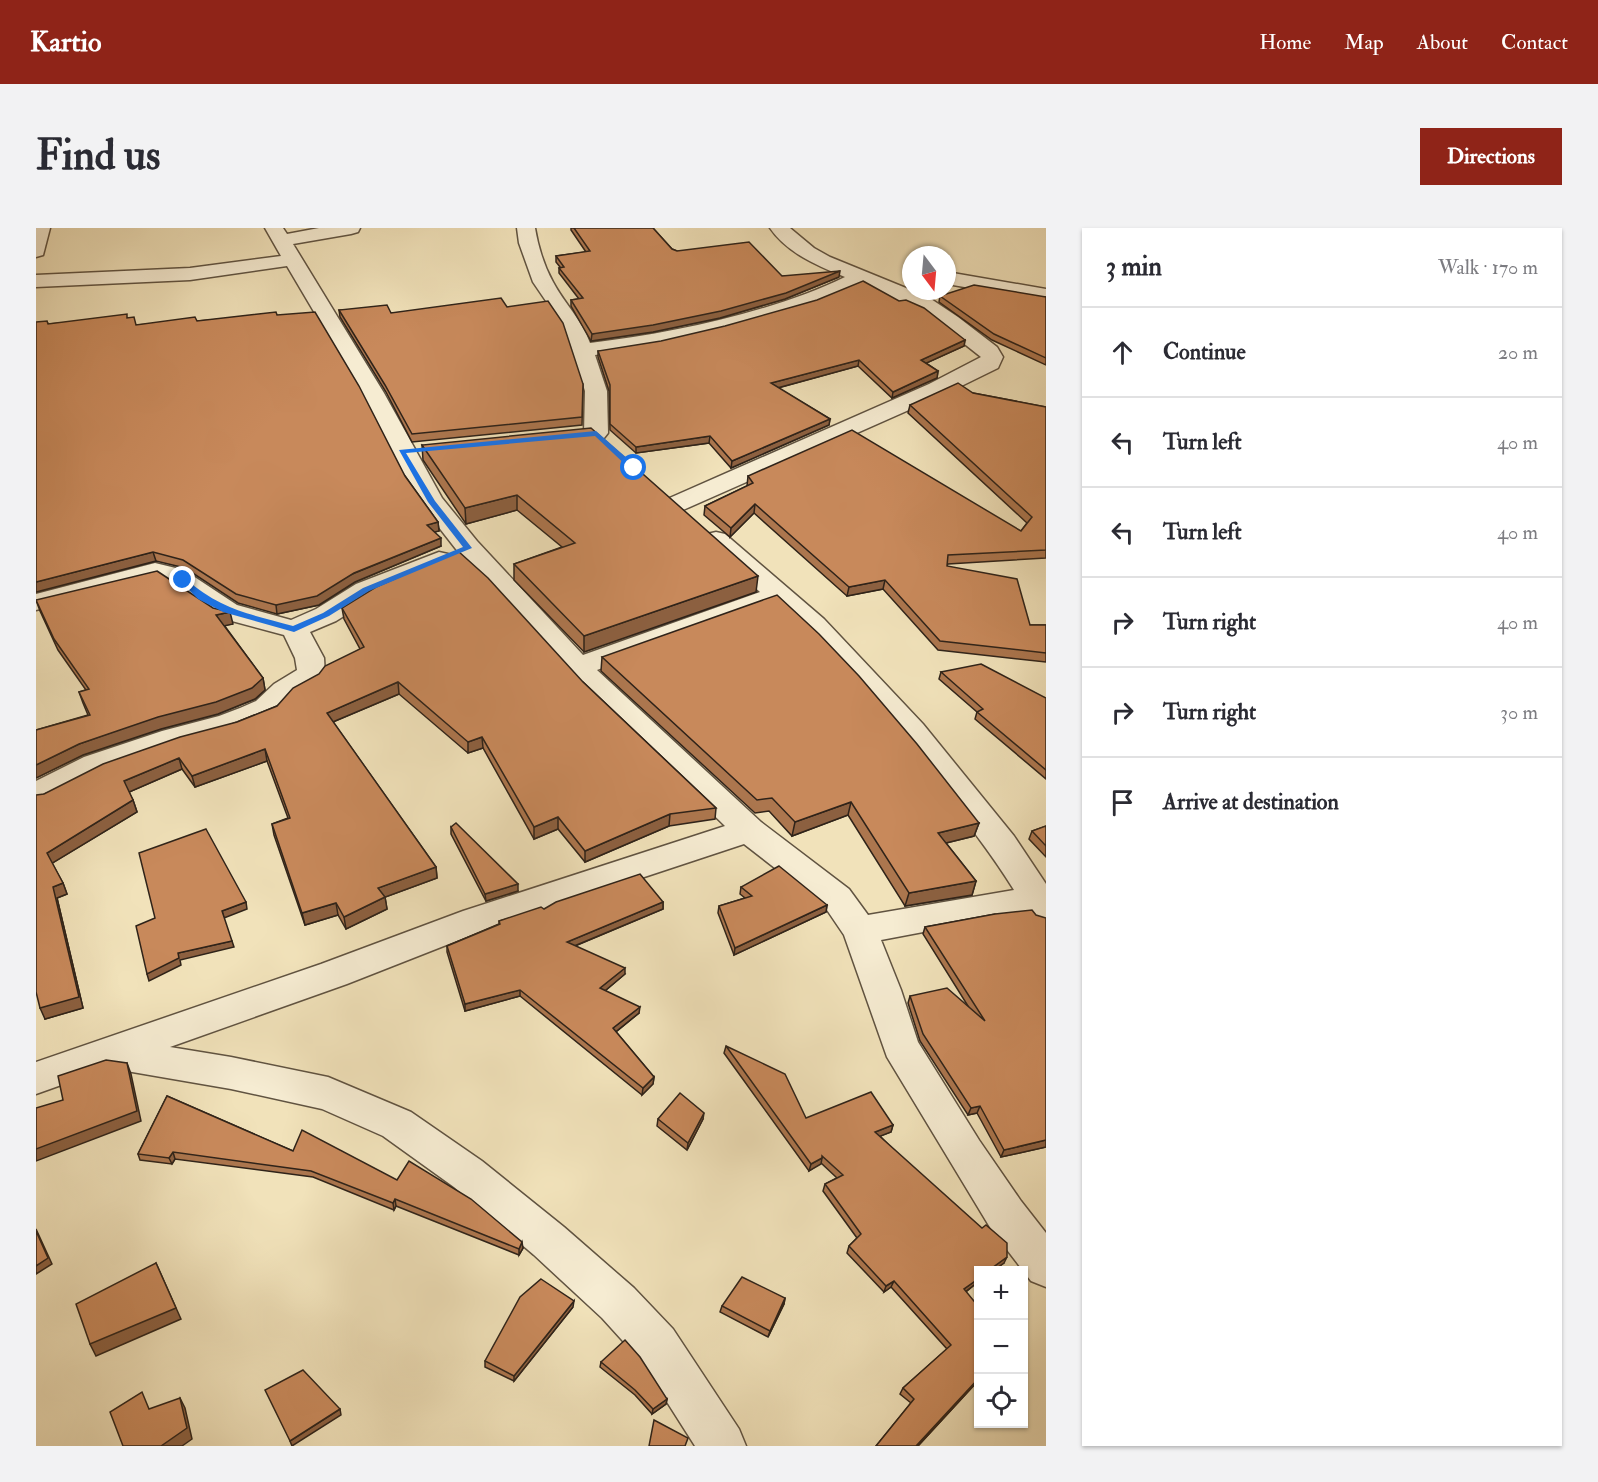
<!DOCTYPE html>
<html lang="en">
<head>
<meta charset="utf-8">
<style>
	:root { --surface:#fff; --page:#f2f2f3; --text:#2b2b33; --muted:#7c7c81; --line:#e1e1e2; --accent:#8f2418 }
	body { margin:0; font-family:"IM FELL Double Pica",serif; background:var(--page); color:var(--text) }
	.controls { position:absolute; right:18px; bottom:18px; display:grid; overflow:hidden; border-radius:0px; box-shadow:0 2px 4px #0004 }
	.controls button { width:54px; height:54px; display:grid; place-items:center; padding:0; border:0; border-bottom:2px solid var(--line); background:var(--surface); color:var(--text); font:30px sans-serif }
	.compass { position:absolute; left:866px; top:18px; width:54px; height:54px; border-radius:50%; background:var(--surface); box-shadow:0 2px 4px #0004; rotate:164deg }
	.stop { position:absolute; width:18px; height:18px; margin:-14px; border:4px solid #1a73e8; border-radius:50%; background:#fff }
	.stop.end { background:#1a73e8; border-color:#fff; box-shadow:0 2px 6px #0008 }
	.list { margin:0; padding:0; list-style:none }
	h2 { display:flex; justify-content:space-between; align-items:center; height:78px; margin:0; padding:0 24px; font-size:26px }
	h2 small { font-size:20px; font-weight:400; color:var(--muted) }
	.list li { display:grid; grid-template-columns:39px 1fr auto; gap:18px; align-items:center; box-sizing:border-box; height:90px; padding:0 24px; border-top:2px solid var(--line) }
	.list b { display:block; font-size:22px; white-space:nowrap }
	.list em { font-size:20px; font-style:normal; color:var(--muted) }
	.icon { flex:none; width:33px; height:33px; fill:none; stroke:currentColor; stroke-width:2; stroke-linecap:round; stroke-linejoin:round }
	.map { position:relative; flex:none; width:1010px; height:1218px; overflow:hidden; border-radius:0px }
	header { display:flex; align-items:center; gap:36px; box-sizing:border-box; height:84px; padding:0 30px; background:var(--accent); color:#fff }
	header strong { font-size:28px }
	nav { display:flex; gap:33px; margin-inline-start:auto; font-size:21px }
	.intro { display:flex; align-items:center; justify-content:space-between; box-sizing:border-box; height:144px; padding:0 36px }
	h1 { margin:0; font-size:42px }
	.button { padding:15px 27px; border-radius:0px; background:var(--accent); color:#fff; font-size:21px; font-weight:700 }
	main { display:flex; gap:36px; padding:0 36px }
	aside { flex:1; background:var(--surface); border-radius:0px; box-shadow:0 2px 4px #0004 }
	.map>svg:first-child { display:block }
</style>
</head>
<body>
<header>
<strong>Kartio</strong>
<nav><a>Home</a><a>Map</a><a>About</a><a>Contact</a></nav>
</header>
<div class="intro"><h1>Find us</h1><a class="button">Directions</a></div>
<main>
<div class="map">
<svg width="1010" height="1218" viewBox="0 0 1010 1218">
	<rect width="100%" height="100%" fill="#f1e2ba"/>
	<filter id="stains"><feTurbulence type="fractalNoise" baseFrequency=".00333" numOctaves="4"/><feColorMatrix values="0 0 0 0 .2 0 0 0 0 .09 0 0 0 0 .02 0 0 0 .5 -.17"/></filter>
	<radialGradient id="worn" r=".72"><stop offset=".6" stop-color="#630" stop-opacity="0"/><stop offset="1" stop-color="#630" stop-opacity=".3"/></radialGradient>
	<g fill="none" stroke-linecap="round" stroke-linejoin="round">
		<!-- street casing -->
		<g stroke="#605341" stroke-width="3">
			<g id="street">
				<polygon points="0,0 14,0 7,27 0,29"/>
				<path d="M229,0H247L251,6L283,0H324L322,4L315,6L257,16L348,165L406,270L441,313L547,427L724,364L667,312L671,306L680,304L689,306L788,391L887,496L978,608L1010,656V697L998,693L994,687L956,691L845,712L865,762L882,814L943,912L985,973L1010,1005V1059L995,1053L955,1001L851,829L808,707L789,679L708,616L451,701L311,756L134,819L195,829L292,849L375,884L446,933L528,999L598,1060L637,1101L703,1201L710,1218H659L605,1133L566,1090L498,1027L418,959L347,908L286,881L195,861L73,840L0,866V834L285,736L427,683L689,598L584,496L548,464L423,325L387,279L372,255L326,165L251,38L154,52L0,59V47L154,40L245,28ZM739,378C798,429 849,489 897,551C925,587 954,623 978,662L832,687L813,661L725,594L561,442Z"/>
				<path d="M481,0H499C502,18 508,38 517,54C528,75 546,92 554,115C634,106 737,84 809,49C782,38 751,25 734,0H754L778,20L794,29L892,69L922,89L961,119L967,129L962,140L909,166L647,282L638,285L629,282L625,277L629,272L893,156L945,129L888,84L826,56C796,72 763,81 731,90C674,107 617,120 559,127L571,163L572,205L568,210L560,212L552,210L548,205L549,163L544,147L529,101L497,54L483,15Z"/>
				<polygon points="911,44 1010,61 1010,73 911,56"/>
				<polygon points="403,324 412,326 416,332 412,338 340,368 300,393 274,404 288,430 289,448 284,455 258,470 242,487 203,503 146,518 70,545 11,575 0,578 0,553 48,529 126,503 183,488 204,480 220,473 238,456 261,442 259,430 248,407 181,389 124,352 0,382 0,366 119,335 148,342 201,377 255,392 280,381 320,356"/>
			</g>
		</g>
		<!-- street -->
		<use href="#street" fill="#f6ecd2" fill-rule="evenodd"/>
	</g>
	<!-- wall -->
	<g fill="#ac764e" stroke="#2f2319" stroke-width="1.5">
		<polygon points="535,0 617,0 636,21 641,23 746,48 803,49 749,71 684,90 617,104 555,113 535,78 535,72 543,71 523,45 523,40 524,39 520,34 520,28 550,24 535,2"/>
		<polygon points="904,68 1010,69 1010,137 956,112 903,74"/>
		<polygon points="471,79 547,156 546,197 376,214 350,164 304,89 303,82 355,85"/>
		<polygon points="241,87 369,248 402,294 403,303 398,304 405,318 319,354 283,377 241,386 202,375 149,340 120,333 0,364 11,93 12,96 91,90 100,97 161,93"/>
		<polygon points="929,112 928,118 890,135 902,143 901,150 856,170 822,138 742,160 794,191 793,197 695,240 673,215 600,225 574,202 573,163 562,129 562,123"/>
		<polygon points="937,165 1010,179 1010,330 912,336 911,338 994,397 1010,397 1010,434 902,422 847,361 811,368 718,285 694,309 668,287 669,278 711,258 712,248 985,303 991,295 872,185 874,177"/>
		<polygon points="386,217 720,364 548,424 478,352 478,336 526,319 481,282 430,296 387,232"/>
		<polygon points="0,372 197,396 188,397 227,450 229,462 219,471 182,486 125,501 47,527 0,550 0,502 52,487 47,475 43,464 50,462 22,422 4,383"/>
		<polygon points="306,380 547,454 680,580 679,591 633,598 549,634 522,601 498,611 447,520 432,525 363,466 297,494 400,639 401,650 349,669 351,681 310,701 302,687 269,697 238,607 236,596 252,590 231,533 159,559 146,541 93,564 97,572 101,584 16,635 27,655 31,666 21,670 47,780 9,791 8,566 201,494 241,478 324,421 308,391"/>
		<polygon points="566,429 943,595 938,608 910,615 940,653 936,667 869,678 812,587 756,608 733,583 719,585 565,443"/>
		<polygon points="905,444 1010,470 1010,551 939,491 941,484 903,451"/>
		<polygon points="1010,598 1010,629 993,611 996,603"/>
		<polygon points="415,599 482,663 450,673 415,606"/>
		<polygon points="705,659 791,677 790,684 698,727 682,685 683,678 709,670 704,666"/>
		<polygon points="627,674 627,681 539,718 589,746 569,763 603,785 580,804 618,849 617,856 606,867 484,768 429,783 411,724 411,718 463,696 463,693 508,681"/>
		<polygon points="959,686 1010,919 965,929 941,885 932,887 884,813 872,775 874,768 932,778 887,706 889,699"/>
		<polygon points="690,818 770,890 857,897 855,904 844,908 968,1035 958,1042 942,1042 942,1054 930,1064 940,1155 882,1218 840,1218 875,1175 864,1166 867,1160 911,1121 855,1059 848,1064 811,1025 813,1018 821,1010 787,963 789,956 801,950 785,935 773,943 688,825"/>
		<polygon points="131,868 257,923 487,1020 483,1027 360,978 358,982 277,949 139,931 136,936 104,932 102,926"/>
		<polygon points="622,891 667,891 651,922 621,898"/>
		<polygon points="749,1070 748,1076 732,1109 684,1084 686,1078"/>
		<polygon points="537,1079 478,1153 449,1139 449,1133"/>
		<polygon points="565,1134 631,1171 630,1176 616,1186 599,1167 564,1139"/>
	</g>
	<!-- shaded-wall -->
	<g fill="#8c6040" stroke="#2f2319" stroke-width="1.5">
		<polygon points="804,43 803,49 749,71 684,90 617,104 555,113 556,106"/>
		<polygon points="929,112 928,118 884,138 885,132"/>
		<polygon points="823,132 822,138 734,162 735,155"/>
		<polygon points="902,143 901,150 856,170 857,164"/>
		<polygon points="794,191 793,197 695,240 696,233"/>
		<polygon points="674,208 673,215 600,225 600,219"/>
		<polygon points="481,267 481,282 430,296 429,280"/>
		<polygon points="719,276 718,285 694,309 695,300"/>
		<polygon points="402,294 403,303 391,306 391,297"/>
		<polygon points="405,310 405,318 319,354 283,377 241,386 240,377"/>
		<polygon points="117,324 120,333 0,364 0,354"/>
		<polygon points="722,348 720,364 548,424 548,408"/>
		<polygon points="849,352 847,361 811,368 813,359"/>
		<polygon points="194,384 197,396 183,399 180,387"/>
		<polygon points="227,450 229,462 219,471 182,486 125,501 47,527 0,550 0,537 43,516"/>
		<polygon points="362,454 363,466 292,496 291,485"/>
		<polygon points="446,509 447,520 432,525 432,514"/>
		<polygon points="229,521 231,533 159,559 156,548"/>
		<polygon points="143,530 146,541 91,565 88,553"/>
		<polygon points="97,572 101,584 15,636 11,625"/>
		<polygon points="815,574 812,587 756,608 759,594"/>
		<polygon points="634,586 633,598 549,634 549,623"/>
		<polygon points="522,589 522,601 498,611 498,599"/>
		<polygon points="943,595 938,608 898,618 902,605"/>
		<polygon points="400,639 401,650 344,671 342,660"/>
		<polygon points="940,653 936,667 869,678 873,665"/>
		<polygon points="27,655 31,666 21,670 47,780 9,791 4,780 17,659"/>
		<polygon points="482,656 482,663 450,673 449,666"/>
		<polygon points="349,669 351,681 310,701 308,689"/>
		<polygon points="210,674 211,681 188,690 186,683"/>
		<polygon points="627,674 627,681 531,721 531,714"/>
		<polygon points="300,675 302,687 269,697 266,685"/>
		<polygon points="791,677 790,684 698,727 699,720"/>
		<polygon points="196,713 198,719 144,732 145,737 113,753 111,746 142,725"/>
		<polygon points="589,740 589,746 564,767 564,760"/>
		<polygon points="484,762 484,768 429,783 429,776"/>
		<polygon points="604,779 603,785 577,806 577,800"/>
		<polygon points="91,835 95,846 105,893 0,933 0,921"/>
		<polygon points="618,849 617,856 606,867 607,860"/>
		<polygon points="944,878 941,885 932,887 935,880"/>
		<polygon points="668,885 667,891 651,922 652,915"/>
		<polygon points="857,897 855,904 837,911 839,904"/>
		<polygon points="1010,912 1010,919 965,929 968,922"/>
		<polygon points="137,924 139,931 136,936 133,930"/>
		<polygon points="786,930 785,936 773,943 775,936"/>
		<polygon points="359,971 360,978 358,982 357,975"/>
		<polygon points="0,1001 16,1036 0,1046"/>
		<polygon points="486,1014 487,1020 483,1027 483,1021"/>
		<polygon points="971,1029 968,1035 958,1042 953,1042"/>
		<polygon points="120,1035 145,1091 60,1128 54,1116"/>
		<polygon points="942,1051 942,1054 925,1067 928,1061"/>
		<polygon points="858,1053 855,1059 848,1064 850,1058"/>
		<polygon points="749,1070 748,1076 732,1109 734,1103"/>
		<polygon points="538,1073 537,1079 478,1153 478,1148"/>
		<polygon points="942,1150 940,1155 882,1218 880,1218"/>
		<polygon points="144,1170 149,1180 156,1211 146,1218 125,1218"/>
		<polygon points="631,1171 630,1176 616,1186 617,1181"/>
		<polygon points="304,1181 305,1187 256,1218 254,1213"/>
	</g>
	<!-- building -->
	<g fill="#c8895b" stroke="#2f2319" stroke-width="1.5">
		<polygon points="538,0 617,0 636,21 641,23 713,14 746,48 804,43 750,65 685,83 617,97 556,106 535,72 547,70 523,40 528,39 520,28 554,23"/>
		<polygon points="827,53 863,73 870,72 888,80 929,112 885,132 902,143 857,164 823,132 735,155 794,191 696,233 674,208 600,219 574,196 574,157 562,123 625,113 689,98 781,72"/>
		<polygon points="938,57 1010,69 1010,130 958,106 904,68"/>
		<polygon points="465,70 471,79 512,73 527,95 547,156 546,189 376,206 349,157 303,82 351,77 355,85"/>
		<polygon points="240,84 241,87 279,84 323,158 369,248 402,294 391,297 405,310 318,345 281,368 240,377 200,366 147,332 117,324 0,354 0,94 11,93 12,96 91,86 91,90 98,89 100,97 159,89 161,93"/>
		<polygon points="922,155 937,165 1010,179 1010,322 912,327 911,338 981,351 994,397 1010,397 1010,425 904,413 849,352 813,359 719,276 695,300 669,278 717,255 712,248 816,202 985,303 996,289 874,177"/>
		<polygon points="555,200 722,348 548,408 478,336 539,315 481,267 429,280 386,217"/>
		<polygon points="422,323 452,350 547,454 680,580 634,586 549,623 522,589 498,599 446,509 432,514 362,454 291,485 400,639 342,660 349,669 308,689 300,675 266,685 236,596 254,590 229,521 156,548 143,530 88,553 97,572 11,625 27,655 17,659 43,769 4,780 0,764 0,567 8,566 67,536 144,509 201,494 241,478 257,460 283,446 289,438 328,419 306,380 340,359"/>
		<polygon points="121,343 177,380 194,384 180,387 227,450 216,460 180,474 122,489 43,516 0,537 0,502 54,487 43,464 53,461 18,411 0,372"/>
		<polygon points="741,367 783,406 823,448 881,516 943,595 902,605 940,653 873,665 815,574 759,594 736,570 721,572 566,429"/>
		<polygon points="945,436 1010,470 1010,542 941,484 947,481 905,444"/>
		<polygon points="420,595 482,656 449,666 415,599"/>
		<polygon points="1010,598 1010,618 996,603"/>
		<polygon points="170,601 210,674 186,683 196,713 142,725 143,730 111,746 100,698 119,690 103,625"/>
		<polygon points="743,638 791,677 699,720 683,678 716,668 705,659"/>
		<polygon points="604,646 627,674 531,714 589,740 564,760 604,779 577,800 618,849 607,860 484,762 429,776 411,718 464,696 463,693 505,679 508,681 520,674"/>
		<polygon points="996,682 1000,687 1010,690 1010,912 968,922 944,878 935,880 887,806 874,768 911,760 949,793 889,699 959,686"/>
		<polygon points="690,818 749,846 770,890 835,864 857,897 839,904 946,1000 950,997 971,1015 971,1029 953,1042 942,1042 942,1051 928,1061 942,1078 942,1147 941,1148 942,1151 880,1218 840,1218 878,1171 867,1160 915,1117 858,1053 850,1058 813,1018 825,1006 789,956 807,947 786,928 786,930 775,936"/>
		<polygon points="70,832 91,835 101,883 0,921 0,880 27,872 22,848"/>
		<polygon points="644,865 668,885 652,915 622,891"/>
		<polygon points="131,868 257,923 266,902 361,952 373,933 435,971 486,1014 483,1021 359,971 357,975 275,943 137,924 133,930 102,926"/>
		<polygon points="0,1003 12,1030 0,1038"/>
		<polygon points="120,1035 140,1080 54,1116 40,1076"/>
		<polygon points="706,1049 749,1070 734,1103 686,1078"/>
		<polygon points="505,1051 538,1073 478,1148 449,1133 484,1069"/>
		<polygon points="589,1112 604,1129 631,1171 617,1181 599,1162 565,1134"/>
		<polygon points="267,1142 304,1181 254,1213 229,1162"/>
		<polygon points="106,1164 113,1181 144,1170 151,1200 125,1218 87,1218 74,1184"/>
		<polygon points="618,1192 652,1210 649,1218 613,1218"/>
	</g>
	<!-- route -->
	<path fill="#1a73e8" d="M560,203L600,238V242H595L559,208L370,225L399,273L436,320L333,363L293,388L258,404L187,384L162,371L143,352L150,351C185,382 214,386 257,398L287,385L327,360L427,319L392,274L363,222Z"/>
	<rect width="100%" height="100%" filter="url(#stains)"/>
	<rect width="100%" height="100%" fill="url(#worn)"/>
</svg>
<div class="controls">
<button>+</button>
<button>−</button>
<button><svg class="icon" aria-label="locate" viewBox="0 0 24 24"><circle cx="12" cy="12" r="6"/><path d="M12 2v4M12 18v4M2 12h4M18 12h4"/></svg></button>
</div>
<svg class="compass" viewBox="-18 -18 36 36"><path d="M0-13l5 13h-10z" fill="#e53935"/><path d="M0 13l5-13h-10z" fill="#7c7c81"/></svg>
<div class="stop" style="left:598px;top:240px"></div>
<div class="stop end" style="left:147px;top:352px"></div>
</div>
<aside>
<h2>3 min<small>Walk · 170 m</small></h2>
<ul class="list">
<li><svg class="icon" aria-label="ahead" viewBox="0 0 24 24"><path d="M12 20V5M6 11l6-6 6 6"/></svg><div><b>Continue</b></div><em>20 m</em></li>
<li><svg class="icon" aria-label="left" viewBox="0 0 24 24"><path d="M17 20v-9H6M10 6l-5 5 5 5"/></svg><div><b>Turn left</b></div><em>40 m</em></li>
<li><svg class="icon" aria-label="left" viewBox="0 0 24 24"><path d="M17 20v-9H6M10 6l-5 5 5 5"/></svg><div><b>Turn left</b></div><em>40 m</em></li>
<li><svg class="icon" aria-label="right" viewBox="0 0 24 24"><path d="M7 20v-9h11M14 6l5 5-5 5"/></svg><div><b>Turn right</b></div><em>40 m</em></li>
<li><svg class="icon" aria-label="right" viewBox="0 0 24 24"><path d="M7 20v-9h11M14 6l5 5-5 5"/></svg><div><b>Turn right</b></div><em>30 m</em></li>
<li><svg class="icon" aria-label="arrive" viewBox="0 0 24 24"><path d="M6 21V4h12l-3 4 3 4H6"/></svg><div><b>Arrive at destination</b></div></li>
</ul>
</aside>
</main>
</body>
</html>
